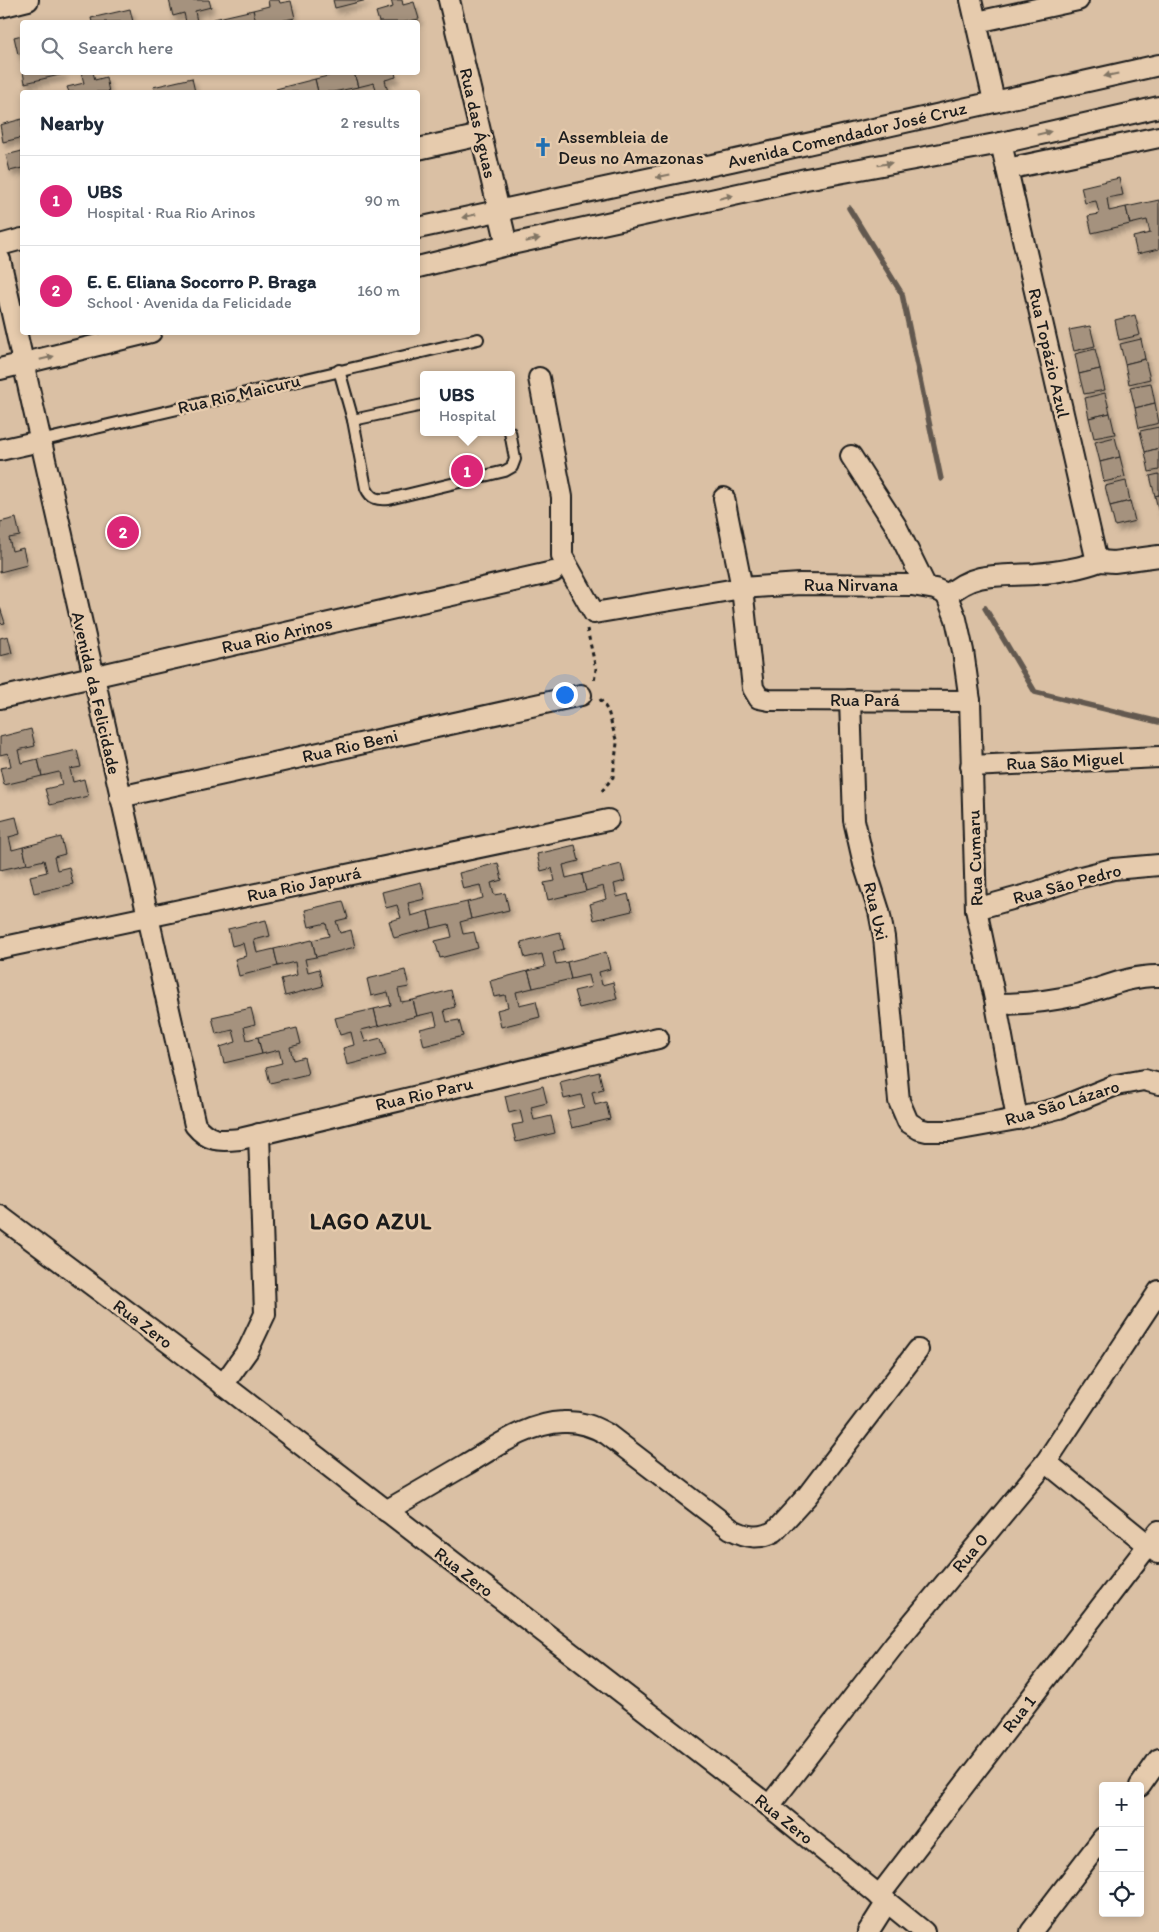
<!DOCTYPE html>
<html lang="en">
<head>
<meta charset="utf-8">
<style>
	:root { --surface:#fff; --page:#f6f6f7; --text:#1f2937; --muted:#747a83; --line:#e0e1e3; --accent:#db2777 }
	body { margin:0; font-family:Itim,sans-serif; background:var(--page); color:var(--text) }
	.controls { position:absolute; right:15px; bottom:15px; display:grid; overflow:hidden; border-radius:5px; box-shadow:0 2px 8px #0003 }
	.controls button { width:45px; height:45px; display:grid; place-items:center; padding:0; border:0; border-bottom:1px solid var(--line); background:var(--surface); color:var(--text); font:25px sans-serif }
	.you { position:absolute; left:564px; top:694px; width:18px; height:18px; margin:-12px; border:4px solid #fff; border-radius:50%; background:#1a73e8; box-shadow:0 0 0 8px #1a73e833 }
	.badge { display:grid; place-items:center; width:32px; height:32px; border-radius:50%; background:var(--accent); color:#fff; font-size:16px; font-weight:700 }
	.pin { position:absolute; translate:-50% -50%; border:2px solid #fff; box-shadow:0 1px 5px #0006 }
	.popup { position:absolute; left:420px; top:371px; width:95px; height:65px; box-sizing:border-box; display:grid; place-content:center; border-radius:5px; background:var(--surface); filter:drop-shadow(0 1px 4px #0005); font-size:16px; white-space:nowrap; color:var(--muted) }
	.popup b { font-size:19px; color:var(--text) }
	.popup::after { content:''; position:absolute; left:50%; top:100%; margin-left:-10px; border:10px solid transparent; border-top-color:var(--surface) }
	.list { margin:0; padding:0; list-style:none }
	h2 { display:flex; justify-content:space-between; align-items:center; height:65px; margin:0; padding:0 20px; font-size:21px }
	h2 small { font-size:16px; font-weight:400; color:var(--muted) }
	.list li { display:grid; grid-template-columns:32px 1fr auto; gap:15px; align-items:center; box-sizing:border-box; height:90px; padding:0 20px; border-top:1px solid var(--line) }
	.list b { display:block; font-size:19px; white-space:nowrap }
	.list p { margin:0; font-size:16px; white-space:nowrap; color:var(--muted) }
	.list em { font-size:16px; font-style:normal; color:var(--muted) }
	.icon { flex:none; width:28px; height:28px; fill:none; stroke:currentColor; stroke-width:2; stroke-linecap:round; stroke-linejoin:round }
	.map { position:relative; flex:none; width:1159px; height:1932px; overflow:hidden }
	.search { position:absolute; background:var(--surface); box-shadow:0 2px 8px #0003; left:20px; top:20px; width:400px; height:55px; display:flex; align-items:center; gap:12px; box-sizing:border-box; padding:0 18px; border-radius:5px; color:var(--muted); font-size:19px }
	.panel { position:absolute; background:var(--surface); box-shadow:0 2px 8px #0003; left:20px; top:90px; width:400px; height:245px; border-radius:5px }
	.map>svg:first-child { display:block }
</style>
</head>
<body>
<div class="map">
<svg width="1159" height="1932" viewBox="0 0 1159 1932">
	<defs>
		<filter id="shadow"><feDropShadow dx="3" dy="5.5" stdDeviation="2.5" flood-color="#0004"/></filter>
	</defs>
	<rect width="100%" height="100%" fill="#dac0a4"/>
	<filter id="ink" filterUnits="userSpaceOnUse"><feTurbulence type="fractalNoise" baseFrequency=".02" numOctaves="2"/><feDisplacementMap in="SourceGraphic" scale="10" xChannelSelector="R" yChannelSelector="G"/><feConvolveMatrix kernelMatrix="1 2 1 2 8 2 1 2 1" color-interpolation-filters="sRGB"/></filter>
	<g filter="url(#ink)">
		<g fill="none" stroke-linecap="round" stroke-linejoin="round">
			<!-- stream -->
			<g stroke="#62594f" stroke-width="5.5">
				<polyline points="849,208 902,294 941,479"/>
				<polyline points="985,608 1035,692 1159,722"/>
			</g>
		</g>
		<!-- building -->
		<g fill="#a5927e" stroke="#1c1c1c" filter="url(#shadow)">
			<polygon points="169,0 209,0 211,7 195,11 197,22 186,22 184,13 173,16"/>
			<polygon points="268,0 279,0 280,3 291,1 295,18 275,22 256,22 253,10 269,6"/>
			<polygon points="333,0 367,0 335,8"/>
			<polygon points="391,0 402,0 403,5 414,2 419,19 404,22 379,22 376,12 393,7"/>
			<polygon points="130,9 133,22 92,22 91,18"/>
			<polygon points="253,10 256,22 215,22 214,19"/>
			<polygon points="22,35 22,53 18,54 14,37"/>
			<polygon points="23,72 64,72 64,74 25,83"/>
			<polygon points="81,72 93,72 95,80 106,77 109,92 69,92 67,87 84,83"/>
			<polygon points="331,72 354,72 358,87 333,92 318,92 315,79 332,75"/>
			<polygon points="354,72 395,72 396,77 385,80 388,92 377,92 374,83 358,87"/>
			<polygon points="192,78 195,92 155,92 153,87"/>
			<polygon points="315,79 318,92 277,92 276,89"/>
			<polygon points="22,119 22,149 20,138 3,142 0,125"/>
			<polygon points="22,151 22,168 10,171 6,155"/>
			<polygon points="1119,178 1123,195 1107,198 1109,211 1126,207 1130,224 1092,233 1088,216 1099,214 1096,201 1085,203 1081,187"/>
			<polygon points="1159,200 1159,249 1137,254 1133,237 1150,233 1147,220 1130,224 1126,207"/>
			<polygon points="1135,315 1140,335 1119,340 1115,320"/>
			<polygon points="1090,326 1095,346 1074,351 1069,330"/>
			<polygon points="1141,339 1145,359 1125,364 1120,344"/>
			<polygon points="1095,349 1100,369 1079,374 1075,354"/>
			<polygon points="1145,359 1150,379 1129,384 1125,364"/>
			<polygon points="1100,369 1105,390 1084,394 1079,374"/>
			<polygon points="1151,383 1155,403 1135,408 1130,387"/>
			<polygon points="1105,393 1110,413 1089,418 1085,398"/>
			<polygon points="1155,403 1159,423 1139,428 1135,408"/>
			<polygon points="1110,413 1115,434 1094,438 1089,418"/>
			<polygon points="1159,427 1159,448 1145,452 1140,431"/>
			<polygon points="1115,437 1120,457 1100,462 1095,442"/>
			<polygon points="1159,448 1159,470 1149,472 1145,452"/>
			<polygon points="1120,457 1125,477 1104,482 1100,462"/>
			<polygon points="1159,474 1159,495 1155,496 1150,476"/>
			<polygon points="1126,481 1130,501 1110,506 1105,486"/>
			<polygon points="1159,495 1159,513 1155,496"/>
			<polygon points="1130,501 1135,521 1115,526 1110,506"/>
			<polygon points="16,518 20,536 9,538 12,551 23,548 27,565 0,572 0,522"/>
			<polygon points="0,607 5,623 0,624"/>
			<polygon points="8,636 12,653 0,656 0,638"/>
			<polygon points="31,729 35,746 18,750 21,763 38,759 42,776 4,785 0,768 11,766 8,753 0,755 0,737"/>
			<polygon points="77,750 81,767 70,769 73,782 84,779 88,796 50,805 45,789 62,785 59,772 42,776 38,759"/>
			<polygon points="16,817 20,834 9,837 12,850 23,847 27,864 0,870 0,821"/>
			<polygon points="61,837 65,854 54,857 57,870 69,867 73,884 34,893 30,876 47,872 44,860 27,864 23,847"/>
			<polygon points="575,845 579,861 563,865 566,878 582,874 586,891 548,900 544,883 555,881 552,868 541,871 537,854"/>
			<polygon points="498,863 502,880 491,883 494,895 505,893 509,910 471,919 467,902 483,898 480,885 463,889 459,873"/>
			<polygon points="621,864 625,881 614,884 617,897 628,894 632,911 594,920 590,904 606,899 603,886 586,891 582,874"/>
			<polygon points="421,882 425,899 408,903 411,916 428,911 432,928 394,938 389,921 401,918 397,905 386,908 382,892"/>
			<polygon points="343,901 348,918 336,921 340,933 351,930 355,947 316,957 312,940 329,936 326,923 309,927 305,910"/>
			<polygon points="467,902 471,919 460,922 463,934 474,932 478,948 440,958 435,941 452,937 449,924 432,928 428,911"/>
			<polygon points="266,920 270,936 254,940 257,953 274,949 278,966 239,976 235,959 246,956 243,943 232,946 228,929"/>
			<polygon points="560,932 564,949 553,952 556,964 567,962 571,979 533,988 528,971 545,967 542,954 525,958 521,942"/>
			<polygon points="312,940 316,957 305,959 308,972 319,969 323,986 285,996 281,979 297,975 295,962 278,966 274,949"/>
			<polygon points="606,952 610,969 599,972 602,985 613,982 617,999 579,1008 574,991 591,987 588,975 571,979 567,962"/>
			<polygon points="405,970 409,987 398,989 401,1002 413,1000 417,1016 378,1026 374,1009 391,1005 388,992 371,996 367,979"/>
			<polygon points="528,971 533,988 516,992 519,1005 536,1001 540,1017 501,1027 497,1010 508,1007 505,995 494,997 490,981"/>
			<polygon points="451,990 455,1007 444,1010 447,1022 459,1020 463,1036 424,1046 420,1029 437,1025 434,1012 417,1016 413,1000"/>
			<polygon points="251,1008 255,1024 244,1027 247,1040 258,1037 262,1054 224,1063 220,1047 236,1042 233,1030 216,1034 212,1017"/>
			<polygon points="374,1009 378,1026 361,1030 365,1042 381,1038 386,1055 347,1065 343,1048 354,1045 351,1032 340,1035 335,1018"/>
			<polygon points="297,1028 301,1044 290,1047 293,1060 304,1057 308,1074 270,1083 266,1067 282,1063 279,1050 262,1054 258,1037"/>
			<polygon points="599,1072 603,1089 592,1092 595,1105 606,1102 610,1119 572,1128 567,1111 584,1107 581,1095 564,1099 560,1082"/>
			<polygon points="543,1086 547,1103 531,1107 534,1120 551,1116 555,1133 516,1142 512,1125 523,1123 520,1110 509,1113 505,1096"/>
		</g>
		<g fill="none" stroke-linecap="round" stroke-linejoin="round">
			<!-- service casing -->
			<g stroke="#1c1c1c" stroke-width="14">
				<g id="service">
					<polyline points="339,370 353,420 423,405"/>
					<path d="M353,420L366,488C371,499 377,500 389,499L505,471L512,467L515,459L510,432"/>
					<polyline points="40,441 478,339"/>
				</g>
			</g>
			<!-- minor casing -->
			<g stroke="#1c1c1c" stroke-width="24">
				<g id="minor">
					<polyline points="449,0 507,245"/>
					<polyline points="971,0 994,101"/>
					<polyline points="0,7 28,0"/>
					<polyline points="977,22 1078,0"/>
					<polyline points="1001,143 1095,553 1100,561"/>
					<polyline points="418,149 481,135"/>
					<polyline points="1007,169 1159,137"/>
					<polyline points="418,228 731,161 1159,65"/>
					<polyline points="0,245 22,239"/>
					<path d="M0,260L195,1125C209,1142 219,1141 240,1139L658,1038"/>
					<polyline points="418,267 507,245 806,179 1001,143 1159,107"/>
					<polyline points="0,369 151,332"/>
					<polyline points="539,378 562,497 562,556 594,613 742,588 800,584 912,585 935,589 942,592 947,596 956,619 963,651 970,701 976,909 996,1004 1017,1119"/>
					<polyline points="0,450 40,441"/>
					<polyline points="851,456 896,526 926,587"/>
					<polyline points="724,498 742,588 753,688 759,698 769,700 970,701"/>
					<polyline points="1100,561 1114,562 1159,556"/>
					<path d="M947,596C973,571 1001,576 1035,574C1058,572 1079,569 1100,561"/>
					<polyline points="0,698 553,572"/>
					<polyline points="850,700 854,820 864,864 879,911 884,937 899,1101 908,1122 919,1129 927,1131 950,1131 1017,1119 1059,1108 1116,1085 1144,1080 1159,1084"/>
					<polyline points="971,766 1159,757"/>
					<polyline points="120,797 581,695"/>
					<polyline points="976,909 1037,892 1077,878 1113,869 1159,865"/>
					<polyline points="0,948 608,820"/>
					<path d="M996,1004C1023,1004 1051,1001 1077,995C1104,988 1131,975 1159,976"/>
					<polyline points="0,1216 172,1345 769,1806 924,1932"/>
					<polyline points="223,1385 248,1350 265,1314 259,1134"/>
					<polyline points="1046,1462 1158,1553"/>
					<path d="M386,1511C412,1496 439,1480 465,1465C494,1448 528,1423 563,1422C580,1421 593,1426 607,1434L731,1529C746,1537 759,1540 775,1531L807,1496L918,1350"/>
					<polyline points="1140,1786 1159,1759"/>
					<polyline points="769,1806 894,1645 1046,1462 1159,1291"/>
					<polyline points="879,1896 1159,1531"/>
					<polyline points="868,1932 887,1902"/>
					<polyline points="1031,1932 1103,1838"/>
				</g>
			</g>
			<!-- path -->
			<g stroke="#1c1c1c" stroke-width="3" stroke-dasharray="4 4" stroke-linecap="butt">
				<polyline points="587,629 596,669 594,682"/>
				<polyline points="600,699 608,711 617,743 613,777 602,791"/>
			</g>
			<!-- service -->
			<use href="#service" stroke="#e6cbad" stroke-width="10"/>
			<!-- minor -->
			<use href="#minor" stroke="#e6cbad" stroke-width="20"/>
		</g>
		<!-- one-way arrows -->
		<defs><path id="oneway-solid" d="M-6-.8H1V-3.2L6.5 0L1 3.2V.8H-6Z" transform="scale(1.25)"/></defs>
		<g fill="#817464">
			<use href="#oneway-solid" transform="translate(1111 75) rotate(168)"/>
			<use href="#oneway-solid" transform="translate(1044 133) rotate(-13)"/>
			<use href="#oneway-solid" transform="translate(885 164) rotate(-10)"/>
			<use href="#oneway-solid" transform="translate(663 176) rotate(168)"/>
			<use href="#oneway-solid" transform="translate(726 197) rotate(-13)"/>
			<use href="#oneway-solid" transform="translate(469 216) rotate(167)"/>
			<use href="#oneway-solid" transform="translate(533 240) rotate(-13)"/>
			<use href="#oneway-solid" transform="translate(47 358) rotate(-14)"/>
		</g>
	</g>
	<!-- icons -->
	<defs>
		<g id="church-bare" transform="scale(1.5)"><path d="M-1.2-6h2.4v3.5h3.3v2.4h-3.3V6h-2.4V-.1h-3.3v-2.4h3.3Z" fill="#1f6fb2" stroke="#e6cbad" stroke-width="2.5" paint-order="stroke"/></g>
	</defs>
	<g fill-rule="evenodd">
		<use href="#church-bare" x="543" y="147"/>
	</g>
	<g text-anchor="middle" dominant-baseline="central" stroke-width="5" stroke-linejoin="round" paint-order="stroke">
		<!-- street labels -->
		<g font-size="18" fill="#1c1c1c" stroke="#e6cbad">
			<text transform="translate(478 123) rotate(77)">Rua das Águas</text>
			<text transform="translate(847 135) rotate(-13)">Avenida Comendador José Cruz</text>
			<text transform="translate(1049 353) rotate(77)">Rua Topázio Azul</text>
			<text transform="translate(239 394) rotate(-13)">Rua Rio Maicuru</text>
			<text x="851" y="585">Rua Nirvana</text>
			<text transform="translate(277 635) rotate(-13)">Rua Rio Arinos</text>
			<text transform="translate(96 693) rotate(77)">Avenida da Felicidade</text>
			<text x="865" y="700">Rua Pará</text>
			<text transform="translate(350 746) rotate(-13)">Rua Rio Beni</text>
			<text transform="translate(1065 761) rotate(-3)">Rua São Miguel</text>
			<text transform="translate(975 858) rotate(-92)">Rua Cumaru</text>
			<text transform="translate(304 884) rotate(-12)">Rua Rio Japurá</text>
			<text transform="translate(1067 884) rotate(-15)">Rua São Pedro</text>
			<text transform="translate(876 911) rotate(77)">Rua Uxi</text>
			<text transform="translate(424 1094) rotate(-13)">Rua Rio Paru</text>
			<text transform="translate(1062 1103) rotate(-17)">Rua São Lázaro</text>
			<text transform="translate(143 1324) rotate(37)">Rua Zero</text>
			<text transform="translate(970 1553) rotate(-50)">Rua 0</text>
			<text transform="translate(464 1572) rotate(38)">Rua Zero</text>
			<text transform="translate(1019 1714) rotate(-52)">Rua 1</text>
			<text transform="translate(784 1819) rotate(39)">Rua Zero</text>
		</g>
		<!-- poi labels -->
		<g font-size="18" fill="#1c1c1c" stroke="#e6cbad" text-anchor="start">
			<text x="558" y="137">Assembleia de<tspan x="558" dy="21">Deus no Amazonas</tspan></text>
		</g>
		<!-- district labels -->
		<g font-size="22" font-weight="bold" letter-spacing="1" fill="#1c1c1c" stroke="#e6cbad">
			<text x="371" y="1221">LAGO AZUL</text>
		</g>
	</g>
</svg>
<div class="controls">
<button>+</button>
<button>−</button>
<button><svg class="icon" aria-label="locate" viewBox="0 0 24 24"><circle cx="12" cy="12" r="6"/><path d="M12 2v4M12 18v4M2 12h4M18 12h4"/></svg></button>
</div>
<div class="you"></div>
<div class="pin badge" style="left:467px;top:471px">1</div>
<div class="popup"><b>UBS</b>Hospital</div>
<div class="pin badge" style="left:123px;top:532px">2</div>
<div class="search"><svg class="icon" aria-label="search" viewBox="0 0 24 24"><circle cx="10" cy="10" r="6"/><path d="M15 15l6 6"/></svg>Search here</div>
<section class="panel">
<h2>Nearby<small>2 results</small></h2>
<ul class="list">
<li><span class="badge">1</span><div><b>UBS</b><p>Hospital · Rua Rio Arinos</p></div><em>90 m</em></li>
<li><span class="badge">2</span><div><b>E. E. Eliana Socorro P. Braga</b><p>School · Avenida da Felicidade</p></div><em>160 m</em></li>
</ul>
</section>
</div>
</body>
</html>
